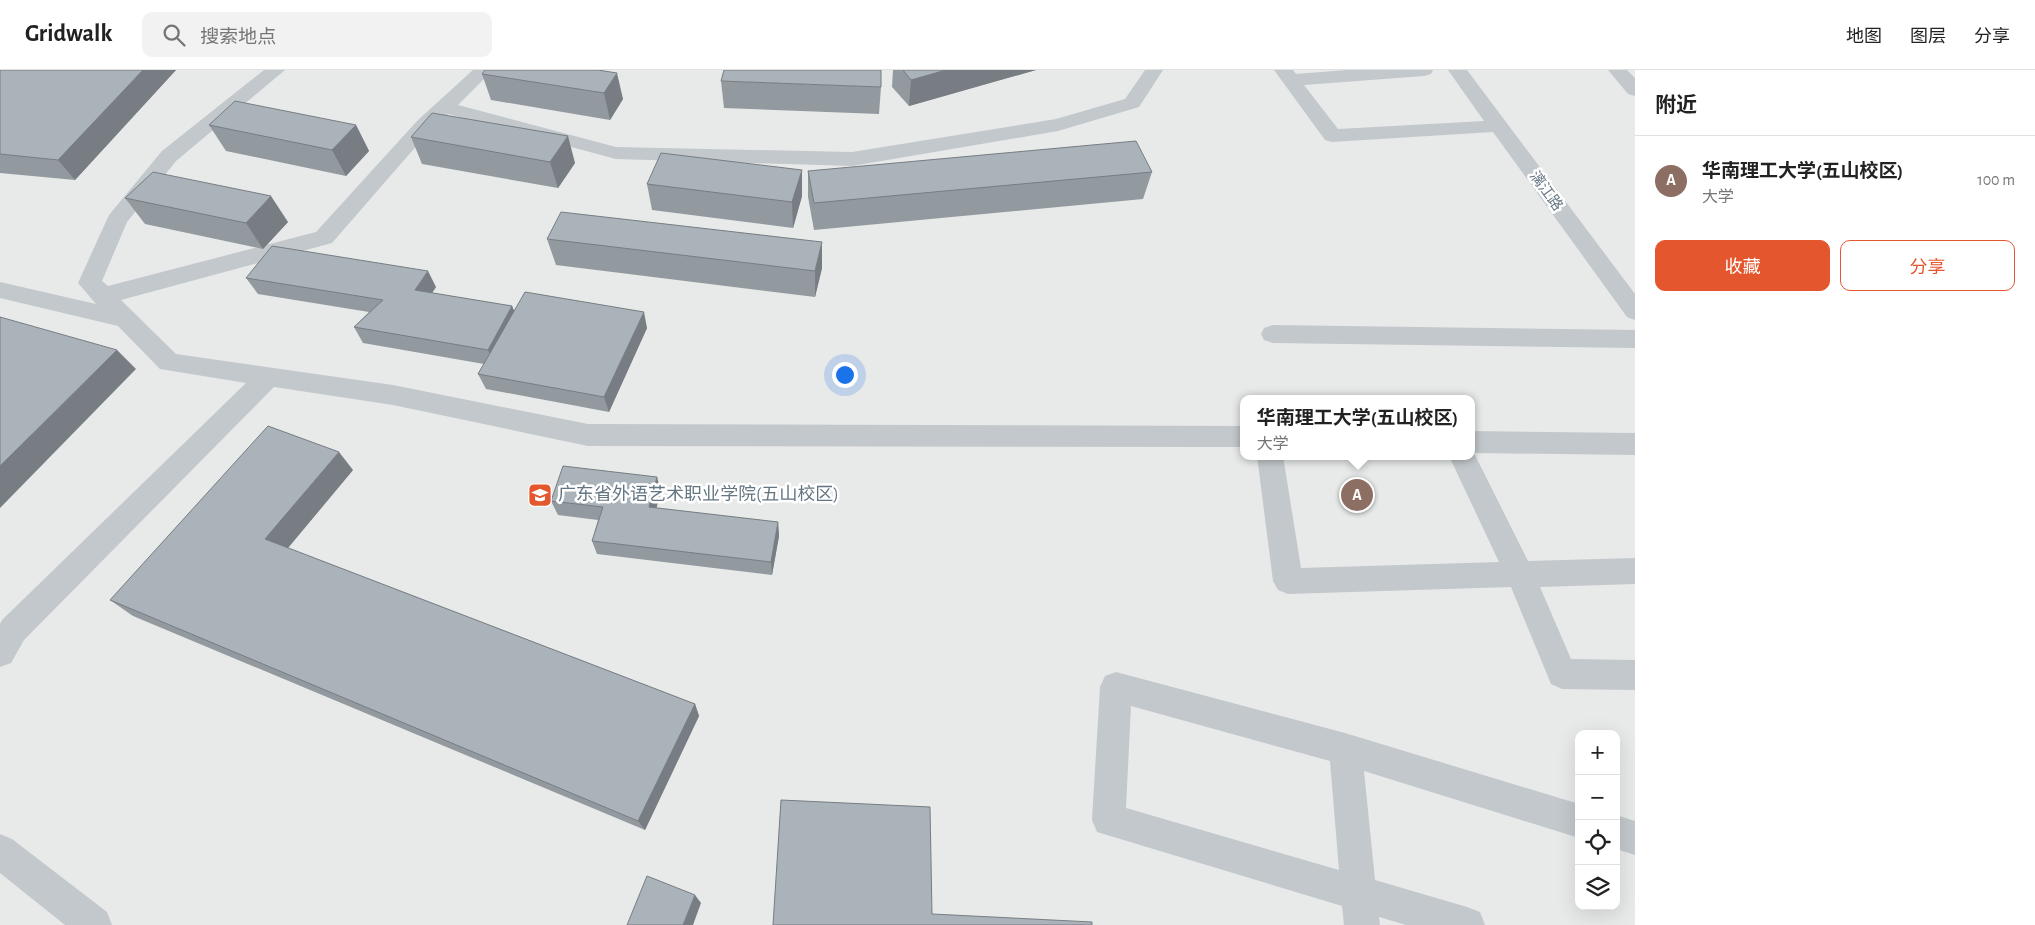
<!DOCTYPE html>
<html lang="zh">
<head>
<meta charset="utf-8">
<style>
	:root { --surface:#fff; --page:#f2f2f2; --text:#222; --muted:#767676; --line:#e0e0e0; --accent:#e4572e }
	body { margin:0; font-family:"Alegreya Sans","Noto Sans SC",sans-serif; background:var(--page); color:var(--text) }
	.controls { position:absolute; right:15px; bottom:15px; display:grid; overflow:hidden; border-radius:10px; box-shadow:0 5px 20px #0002 }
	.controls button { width:45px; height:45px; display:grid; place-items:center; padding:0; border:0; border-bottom:1px solid var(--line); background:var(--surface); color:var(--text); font:25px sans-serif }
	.you { position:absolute; left:844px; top:304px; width:18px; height:18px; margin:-12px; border:4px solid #fff; border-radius:50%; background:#1a73e8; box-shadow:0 0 0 8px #1a73e833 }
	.badge { display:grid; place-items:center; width:32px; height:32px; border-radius:50%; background:var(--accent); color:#fff; font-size:16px; font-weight:700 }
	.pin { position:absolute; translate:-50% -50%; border:2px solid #fff; box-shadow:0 1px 5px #0006 }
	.popup { position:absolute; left:1240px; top:325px; width:235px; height:65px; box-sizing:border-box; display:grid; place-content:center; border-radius:10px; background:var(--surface); filter:drop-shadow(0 1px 4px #0005); font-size:16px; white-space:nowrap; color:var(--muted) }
	.popup b { font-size:19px; color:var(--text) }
	.popup::after { content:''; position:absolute; left:50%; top:100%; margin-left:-10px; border:10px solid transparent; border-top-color:var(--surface) }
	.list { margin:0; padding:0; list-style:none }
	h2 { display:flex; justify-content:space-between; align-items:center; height:65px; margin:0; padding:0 20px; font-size:21px }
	h2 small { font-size:16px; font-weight:400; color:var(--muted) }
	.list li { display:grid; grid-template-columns:32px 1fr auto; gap:15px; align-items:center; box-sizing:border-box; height:90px; padding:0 20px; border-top:1px solid var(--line) }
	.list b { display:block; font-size:19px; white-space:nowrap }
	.list p { margin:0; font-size:16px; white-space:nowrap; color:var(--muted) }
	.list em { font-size:16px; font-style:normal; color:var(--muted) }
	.actions { display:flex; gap:10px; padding:15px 20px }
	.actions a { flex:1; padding:11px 0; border:1px solid var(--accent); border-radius:10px; text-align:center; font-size:18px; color:var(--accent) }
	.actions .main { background:var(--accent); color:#fff }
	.icon { flex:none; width:28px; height:28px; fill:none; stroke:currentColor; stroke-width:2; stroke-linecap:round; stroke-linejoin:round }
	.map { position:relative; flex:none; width:1635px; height:855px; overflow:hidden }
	header { display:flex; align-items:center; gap:30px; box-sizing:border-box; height:70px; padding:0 25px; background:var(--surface); border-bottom:1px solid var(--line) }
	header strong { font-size:24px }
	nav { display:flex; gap:28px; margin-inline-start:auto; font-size:18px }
	.search { width:350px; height:45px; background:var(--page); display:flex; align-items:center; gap:12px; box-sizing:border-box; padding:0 18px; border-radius:10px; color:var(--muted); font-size:19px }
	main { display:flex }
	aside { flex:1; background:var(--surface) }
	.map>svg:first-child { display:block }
</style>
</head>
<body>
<header>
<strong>Gridwalk</strong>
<div class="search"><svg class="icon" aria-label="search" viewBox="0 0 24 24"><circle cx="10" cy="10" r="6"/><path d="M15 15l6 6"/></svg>搜索地点</div>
<nav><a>地图</a><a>图层</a><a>分享</a></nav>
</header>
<main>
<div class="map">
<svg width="1635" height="855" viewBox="0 0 1635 855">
	<rect width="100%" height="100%" fill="#fafaf8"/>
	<!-- built -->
	<path fill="#e8e9e9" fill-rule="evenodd" d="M0,0H1635V855H0ZM1243,329H1471V386H1243ZM1579,664H1616V836H1579Z"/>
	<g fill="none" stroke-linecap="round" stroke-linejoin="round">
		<!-- minor -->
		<g fill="#c3c8cc" fill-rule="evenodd">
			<polygon points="264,0 285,0 176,91 127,152 102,211 108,216 316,162 418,50 473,0 493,0 458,35 616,77 852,82 1056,49 1125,29 1145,0 1163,0 1139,37 1058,61 852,96 616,89 448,44 432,58 332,173 121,230 176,284 393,315 588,354 1243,356 1243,377 588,376 393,335 274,317 24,570 11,593 0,597 0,554 2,550 246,313 160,299 118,256 0,228 0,212 96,234 78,213 109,145 162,81"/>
			<polygon points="1274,0 1293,0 1296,4 1347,0 1433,0 1431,4 1424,6 1304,15 1338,59 1484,51 1448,0 1467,0 1635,224 1635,250 1627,247 1493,62 1332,72 1325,70"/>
			<polygon points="1608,0 1627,0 1635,8 1635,26 1628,24"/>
			<polygon points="1273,255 1635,260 1635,278 1273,273 1264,270 1261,264 1264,258"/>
			<polygon points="1471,361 1635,363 1635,385 1474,383 1528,491 1635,488 1635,514 1540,517 1571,589 1635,590 1635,620 1562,619 1551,614 1511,517 1288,524 1278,520 1273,511 1257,386 1283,386 1301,498 1499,492 1449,386 1471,386"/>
			<path d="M1116,602L1345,663L1579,734V768L1364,701L1375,810L1467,837L1480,842L1485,855H1406L1379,847L1380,855H1344L1342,836L1097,762L1092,750L1100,617L1105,606ZM1131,636L1330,691L1339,800L1126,738Z"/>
			<polygon points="1616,745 1635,751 1635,785 1616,779"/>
			<polygon points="0,764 12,769 107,842 112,855 65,855 0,803"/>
		</g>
	</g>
	<!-- wall -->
	<g fill="#929a9f">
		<polygon points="0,0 176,0 75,110 0,103"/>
		<polygon points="598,0 623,29 610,50 491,30 482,4"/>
		<polygon points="893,0 1036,0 909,36 892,17"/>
		<polygon points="721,11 881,17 879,44 724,38"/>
		<polygon points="209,55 356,55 369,81 346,106 226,81"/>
		<polygon points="411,67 575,93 558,118 422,94"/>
		<polygon points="802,100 802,126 793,158 652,140 647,114"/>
		<polygon points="808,101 1152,102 1143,129 814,160 808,127"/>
		<polygon points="125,128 288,152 263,179 145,154"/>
		<polygon points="547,169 822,198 815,227 556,195"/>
		<polygon points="246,208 436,217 432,223 512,236 514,241 647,258 609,342 486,319 478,304 484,294 363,273 354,257 369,242 258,224"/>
		<polygon points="353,400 288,478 695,634 699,646 645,760 133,546 110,530"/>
		<polygon points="661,421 656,438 778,452 779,466 772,505 597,484 592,471 598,450 558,445 551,431"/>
	</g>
	<!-- shaded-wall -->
	<g fill="#777d82">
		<polygon points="143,0 176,0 75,110 58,90"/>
		<polygon points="946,0 1036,0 909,36 911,10"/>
		<polygon points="617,3 623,29 610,50 604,23"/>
		<polygon points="356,55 369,81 346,106 332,80"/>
		<polygon points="568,66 575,93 558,118 550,92"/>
		<polygon points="802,100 802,126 793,158 792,132"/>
		<polygon points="271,126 288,152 263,179 246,153"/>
		<polygon points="822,172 822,198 815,227 815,201"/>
		<polygon points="428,201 436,217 423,236 415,220"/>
		<polygon points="512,236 519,252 495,295 488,280"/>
		<polygon points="644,242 647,258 609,342 604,327"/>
		<polygon points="117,280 136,299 0,438 0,396"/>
		<polygon points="339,382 353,400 282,485 265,469"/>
		<polygon points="657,407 661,421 653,451 649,437"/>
		<polygon points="778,452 779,466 772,505 771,492"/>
		<polygon points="695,634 699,646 645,760 638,751"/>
		<polygon points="695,825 701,833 693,855 683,855"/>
	</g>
	<!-- building -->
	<g fill="#aab3b9" stroke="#777d82">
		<polygon points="0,0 143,0 58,90 0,84"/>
		<polygon points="485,0 598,0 617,3 604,23 482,4"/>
		<polygon points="724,0 881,0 881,17 721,11"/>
		<polygon points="903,0 946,0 911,10"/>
		<polygon points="235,31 356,55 332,80 209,55"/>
		<polygon points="432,43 568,66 550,92 411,67"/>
		<polygon points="1136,71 1152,102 814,133 808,101"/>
		<polygon points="661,83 802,100 792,132 647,114"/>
		<polygon points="153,102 271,126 246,153 125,128"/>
		<polygon points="561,142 822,172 815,201 547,169"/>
		<polygon points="272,176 428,201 415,220 512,236 488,280 354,257 383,230 246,208"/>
		<polygon points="525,222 644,242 604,327 478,304"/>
		<polygon points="0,247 117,280 0,396"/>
		<polygon points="268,356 339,382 265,469 695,634 638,751 110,530"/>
		<polygon points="563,396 657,407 649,437 778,452 771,492 592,471 603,437 551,431"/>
		<polygon points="781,730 930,737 932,844 1092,852 1092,855 773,855"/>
		<polygon points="647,806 695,825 683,855 627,855"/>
	</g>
	<!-- icons -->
	<defs>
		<g id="university-square" transform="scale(1.25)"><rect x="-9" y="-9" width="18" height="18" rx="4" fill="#e4572e" stroke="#fff"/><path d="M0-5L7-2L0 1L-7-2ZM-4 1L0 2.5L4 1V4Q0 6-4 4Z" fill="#fff"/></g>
	</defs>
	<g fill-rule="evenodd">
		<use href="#university-square" x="540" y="425"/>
	</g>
	<g text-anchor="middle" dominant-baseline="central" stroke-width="5" stroke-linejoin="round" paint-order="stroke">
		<!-- far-street labels -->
		<g font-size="15" fill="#657683" stroke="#fff">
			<text transform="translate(1546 121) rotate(54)">漓江路</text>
		</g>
		<!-- poi labels -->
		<g font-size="18" fill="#657683" stroke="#fff" text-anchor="start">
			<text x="558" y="425">广东省外语艺术职业学院(五山校区)</text>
		</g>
	</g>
</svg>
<div class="controls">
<button>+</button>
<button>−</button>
<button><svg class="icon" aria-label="locate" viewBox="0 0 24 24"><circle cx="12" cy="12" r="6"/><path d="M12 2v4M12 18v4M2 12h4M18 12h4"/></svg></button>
<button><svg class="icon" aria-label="layers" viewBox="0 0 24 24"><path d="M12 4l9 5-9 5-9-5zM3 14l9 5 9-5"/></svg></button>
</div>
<div class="you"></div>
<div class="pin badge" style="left:1357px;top:425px;background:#8d6e63">A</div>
<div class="popup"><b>华南理工大学(五山校区)</b>大学</div>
</div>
<aside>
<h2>附近<small></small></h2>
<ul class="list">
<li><span class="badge" style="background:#8d6e63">A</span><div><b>华南理工大学(五山校区)</b><p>大学</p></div><em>100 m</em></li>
</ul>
<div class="actions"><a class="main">收藏</a><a>分享</a></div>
</aside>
</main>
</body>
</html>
